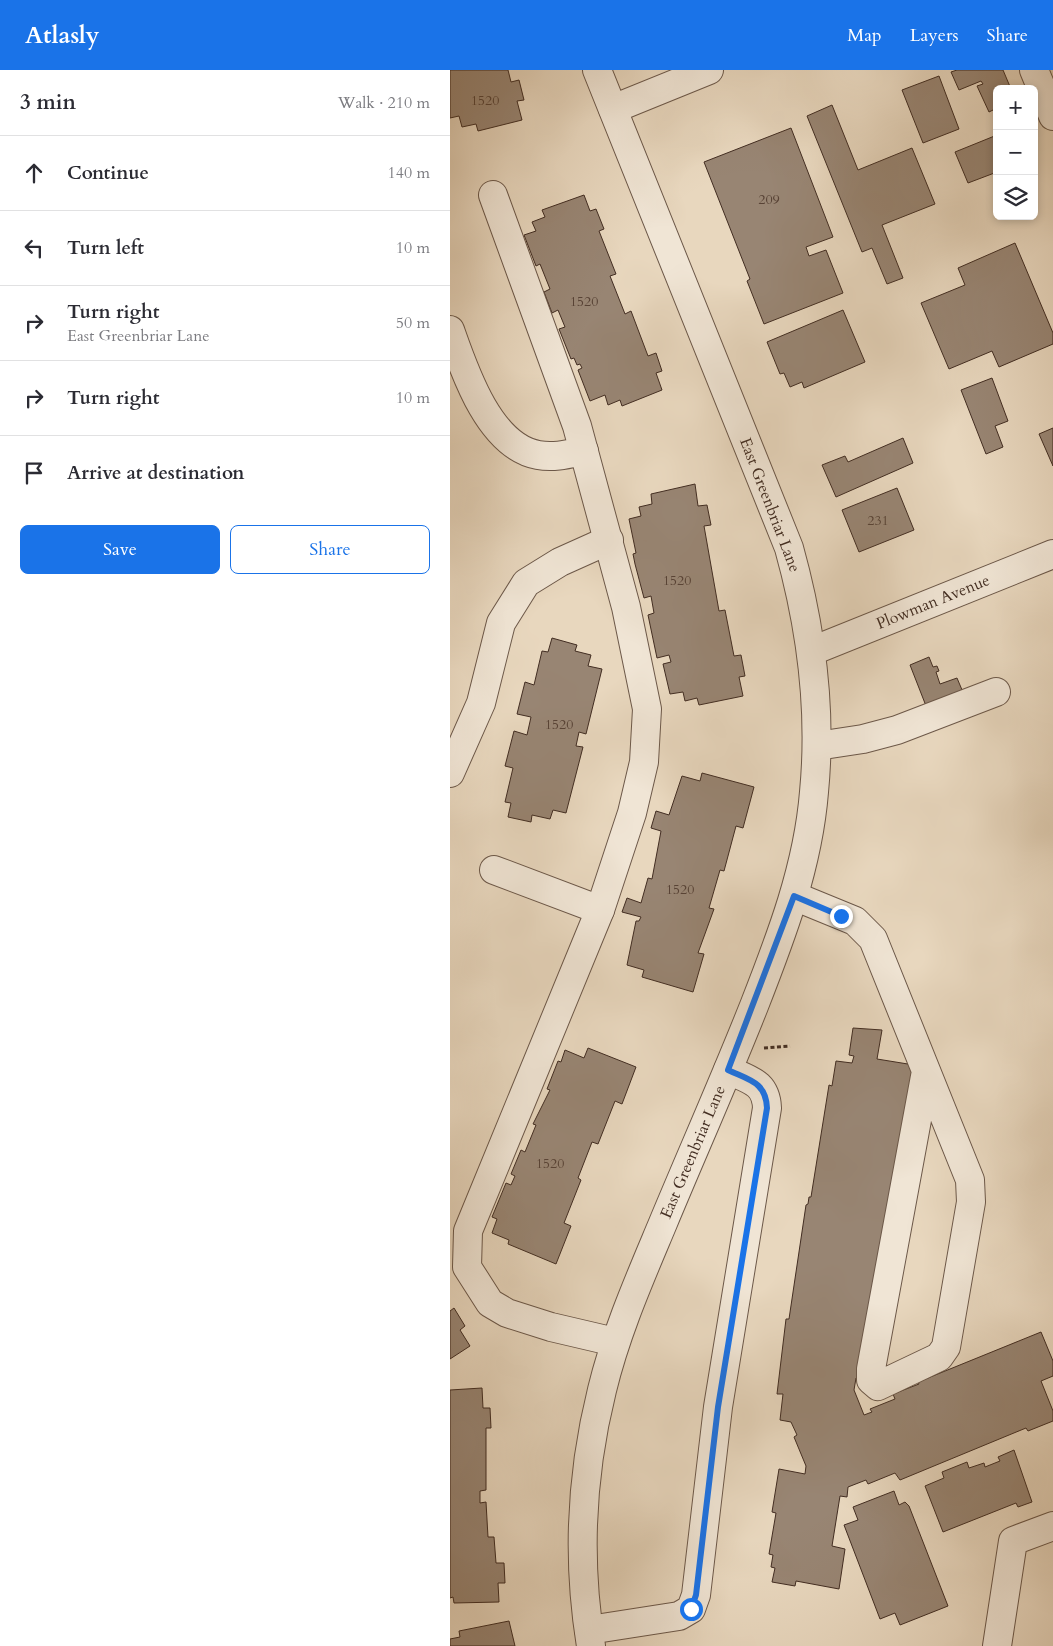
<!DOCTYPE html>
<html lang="en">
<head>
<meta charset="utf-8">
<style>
	:root { --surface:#fff; --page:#f2f2f3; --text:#2b2b33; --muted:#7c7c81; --line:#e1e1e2; --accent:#1a73e8 }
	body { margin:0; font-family:Cardo,serif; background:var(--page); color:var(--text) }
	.controls { position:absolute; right:15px; top:15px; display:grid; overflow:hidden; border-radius:8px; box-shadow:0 2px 8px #0003 }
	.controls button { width:45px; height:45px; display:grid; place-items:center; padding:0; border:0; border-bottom:1px solid var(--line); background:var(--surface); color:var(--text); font:25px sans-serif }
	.stop { position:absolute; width:15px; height:15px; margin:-11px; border:4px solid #1a73e8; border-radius:50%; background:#fff }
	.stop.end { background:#1a73e8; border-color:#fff; box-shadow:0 1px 5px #0008 }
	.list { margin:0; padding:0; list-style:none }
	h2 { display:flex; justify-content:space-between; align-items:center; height:65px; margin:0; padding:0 20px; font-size:21px }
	h2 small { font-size:16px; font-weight:400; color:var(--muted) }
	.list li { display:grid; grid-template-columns:32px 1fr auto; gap:15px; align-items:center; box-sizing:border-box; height:75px; padding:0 20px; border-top:1px solid var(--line) }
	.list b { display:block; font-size:19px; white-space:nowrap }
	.list p { margin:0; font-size:16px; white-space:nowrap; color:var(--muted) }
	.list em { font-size:16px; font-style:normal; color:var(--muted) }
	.actions { display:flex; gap:10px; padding:15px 20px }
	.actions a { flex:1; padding:11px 0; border:1px solid var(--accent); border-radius:8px; text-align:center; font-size:18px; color:var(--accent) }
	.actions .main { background:var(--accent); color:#fff }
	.icon { flex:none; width:28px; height:28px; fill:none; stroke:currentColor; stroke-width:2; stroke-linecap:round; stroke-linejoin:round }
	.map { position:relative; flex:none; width:603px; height:1576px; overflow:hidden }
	header { display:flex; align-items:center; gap:30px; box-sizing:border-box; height:70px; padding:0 25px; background:var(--accent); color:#fff }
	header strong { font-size:24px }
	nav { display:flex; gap:28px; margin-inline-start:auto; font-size:18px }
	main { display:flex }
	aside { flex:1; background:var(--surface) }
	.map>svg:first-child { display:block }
</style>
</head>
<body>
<header>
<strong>Atlasly</strong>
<nav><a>Map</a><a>Layers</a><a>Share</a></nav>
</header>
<main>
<aside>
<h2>3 min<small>Walk · 210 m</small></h2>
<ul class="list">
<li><svg class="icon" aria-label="ahead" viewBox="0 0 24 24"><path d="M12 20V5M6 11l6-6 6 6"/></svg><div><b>Continue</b></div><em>140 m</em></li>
<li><svg class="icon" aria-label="left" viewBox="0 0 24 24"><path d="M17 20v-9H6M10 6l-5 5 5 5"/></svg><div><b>Turn left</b></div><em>10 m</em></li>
<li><svg class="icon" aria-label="right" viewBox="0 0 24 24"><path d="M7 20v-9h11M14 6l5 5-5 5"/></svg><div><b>Turn right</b><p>East Greenbriar Lane</p></div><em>50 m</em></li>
<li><svg class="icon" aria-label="right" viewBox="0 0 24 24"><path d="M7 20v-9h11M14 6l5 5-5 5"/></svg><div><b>Turn right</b></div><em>10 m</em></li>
<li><svg class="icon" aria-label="arrive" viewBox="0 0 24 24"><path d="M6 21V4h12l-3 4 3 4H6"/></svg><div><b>Arrive at destination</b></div></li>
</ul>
<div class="actions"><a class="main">Save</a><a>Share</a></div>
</aside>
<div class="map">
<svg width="603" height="1576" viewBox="0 0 603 1576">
	<rect width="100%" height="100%" fill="#e8d7be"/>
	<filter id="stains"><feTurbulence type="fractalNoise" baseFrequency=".004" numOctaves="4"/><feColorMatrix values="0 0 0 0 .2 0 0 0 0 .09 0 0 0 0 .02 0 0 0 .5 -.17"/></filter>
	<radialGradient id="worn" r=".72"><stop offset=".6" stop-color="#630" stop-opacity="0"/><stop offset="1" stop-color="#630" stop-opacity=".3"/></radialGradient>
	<!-- building -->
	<g fill="#988573" stroke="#422d22">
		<polygon points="0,0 58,0 61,12 69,10 74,30 67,31 72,50 28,61 26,54 12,57 9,46 0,48"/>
		<polygon points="507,0 553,0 561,19 547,19 547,46 543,40 539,42 527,16 533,14 531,11 509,20 501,2"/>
		<polygon points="489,6 509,59 473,73 452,20"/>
		<polygon points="382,35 408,100 462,78 485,134 432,155 453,208 437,214 422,178 412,182 357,46"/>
		<polygon points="341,58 383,167 356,177 359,186 376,180 393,223 314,254 297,211 300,209 254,92"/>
		<polygon points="547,65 547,102 518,113 505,82"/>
		<polygon points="134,125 140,141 146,139 154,159 149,161 166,204 160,206 175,244 181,241 198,286 206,283 212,301 206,303 212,320 172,336 170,330 158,335 155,325 140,331 128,300 132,298 130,294 127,295 124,288 121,289 109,259 115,257 108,240 102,243 94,222 100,219 90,194 86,196 74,165 86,161 82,152 95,147 92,140"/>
		<polygon points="565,173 603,263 603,274 549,297 542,281 499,299 471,233 515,215 508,198"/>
		<polygon points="393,240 415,292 354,318 352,312 340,317 334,303 330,304 317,272"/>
		<polygon points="542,308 558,351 545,356 553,377 536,384 511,320"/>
		<polygon points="603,358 603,396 589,364"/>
		<polygon points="453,368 463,393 386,427 372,395 395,386 398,392"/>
		<polygon points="245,414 248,436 257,435 261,455 254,456 269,541 275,540 284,586 291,585 295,606 289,607 293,626 249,635 247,628 235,631 233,622 220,624 213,594 221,592 219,585 207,588 198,545 204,543 201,526 194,528 185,494 183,484 186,483 179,449 191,446 189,437 202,434 201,424"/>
		<polygon points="447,418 464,460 409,482 392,440"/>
		<polygon points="102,568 127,575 125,581 141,585 138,596 152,599 136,664 129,662 126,676 133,677 116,743 103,740 100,749 82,745 81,752 58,747 61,733 55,732 63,698 55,696 64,661 77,665 81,647 67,644 75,612 84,615 92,581 98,582"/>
		<polygon points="479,587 483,597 487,596 489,601 486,602 490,614 507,608 515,627 478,641 460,595"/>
		<polygon points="252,703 304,717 293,758 286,756 274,801 270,800 259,838 264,839 248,883 254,884 243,922 192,907 194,900 177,895 186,851 189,851 191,847 172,842 177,828 191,833 198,808 202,809 211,761 201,758 206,741 219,745 232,706 250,711"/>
		<polygon points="403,958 432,960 427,989 464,995 413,1309 406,1308 404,1320 414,1345 422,1342 420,1339 445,1329 443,1324 469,1314 468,1312 591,1262 603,1291 603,1306 591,1311 603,1341 603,1351 578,1361 576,1358 450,1410 445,1403 418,1414 416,1410 398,1417 397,1427 390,1426 382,1476 395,1479 389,1519 346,1511 345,1516 322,1512 325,1498 321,1497 323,1485 319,1484 326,1443 322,1442 329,1399 355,1404 356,1396 344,1367 347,1365 341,1352 330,1350 333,1324 327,1324 336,1249 339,1249 356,1135 358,1134 359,1127 361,1127 379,1015 382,1016 386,991 402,993 404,986 399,985"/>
		<polygon points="138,978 186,997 172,1034 165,1031 148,1074 142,1072 128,1108 131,1110 114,1153 121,1156 106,1194 58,1174 59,1170 42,1163 47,1149 42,1147 56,1113 61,1115 65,1106 61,1104 71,1080 75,1082 86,1055 83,1054 100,1020 97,1019 108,991 111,992 115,980 134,988"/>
		<polygon points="4,1238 15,1256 10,1260 20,1276 0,1289 0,1241"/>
		<polygon points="32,1318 33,1338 40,1338 41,1358 36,1358 36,1420 30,1421 30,1433 36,1432 38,1467 44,1467 46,1493 54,1493 55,1513 48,1513 49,1532 4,1533 3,1527 0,1528 0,1320"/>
		<polygon points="564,1380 582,1432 568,1437 566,1433 493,1462 475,1416 494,1408 492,1402 517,1392 519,1398 534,1393 535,1397 550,1391 548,1387"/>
		<polygon points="444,1421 449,1435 455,1432 459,1436 498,1536 450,1555 445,1543 430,1549 394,1455 408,1450 403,1437"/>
		<polygon points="59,1551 65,1576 0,1576 0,1569 10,1567 9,1561"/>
	</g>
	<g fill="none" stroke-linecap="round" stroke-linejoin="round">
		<!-- minor casing -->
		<g stroke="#6c5849" stroke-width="30">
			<g id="minor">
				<polyline points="584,0 603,46"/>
				<polyline points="163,39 259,0"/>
				<polyline points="43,125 127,356 176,537 197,639 194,692 182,743 150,840 18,1161 17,1197 40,1233 57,1243 101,1257 165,1272"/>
				<path d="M0,260C14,300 39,376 88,385C104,388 119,384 134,381"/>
				<polyline points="362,581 603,484"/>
				<polyline points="367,676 413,669 447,660 546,622"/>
				<polyline points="0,703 31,633 51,553 76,513 110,492 159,470"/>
				<polyline points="44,800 150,840"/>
				<polyline points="344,826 405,851 423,869 520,1110 521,1132 496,1277 489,1287 428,1316 421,1310 421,1299 476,1001"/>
				<path d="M139,1560L229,1546L241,1539L246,1525L268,1337L317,1038C316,1012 299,1010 278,1000"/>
				<path d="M141,1576C127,1491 131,1404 152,1320C166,1262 190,1208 213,1153C243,1081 275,1009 304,936C331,867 358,797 364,722C372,639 361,557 339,478L147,0"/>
				<polyline points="547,1576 563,1471 603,1456"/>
			</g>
		</g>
		<!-- path -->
		<polyline stroke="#422d22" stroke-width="3" stroke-dasharray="4 2.5" stroke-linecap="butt" points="314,978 340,976"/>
		<!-- minor -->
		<use href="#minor" stroke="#f0e5d5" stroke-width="28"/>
	</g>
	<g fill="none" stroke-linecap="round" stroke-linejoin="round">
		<!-- route -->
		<path stroke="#1a73e8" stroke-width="6" d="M241,1539L246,1525L268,1337L317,1038C316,1012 299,1010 278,1000L344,826L391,846"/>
	</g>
	<g text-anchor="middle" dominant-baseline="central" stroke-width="5" stroke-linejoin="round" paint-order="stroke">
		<!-- number labels -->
		<g font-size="14" fill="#584336">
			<text x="35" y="30">1520</text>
			<text x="319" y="129">209</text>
			<text x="134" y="231">1520</text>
			<text x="428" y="450">231</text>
			<text x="227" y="510">1520</text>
			<text x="109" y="654">1520</text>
			<text x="230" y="819">1520</text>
			<text x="100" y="1093">1520</text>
		</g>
		<!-- street labels -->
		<g font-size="16" fill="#422d22" stroke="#f0e5d5">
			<text transform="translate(320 435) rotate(69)">East Greenbriar Lane</text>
			<text transform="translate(483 532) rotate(-22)">Plowman Avenue</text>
			<text transform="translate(243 1082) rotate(-67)">East Greenbriar Lane</text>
		</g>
	</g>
	<rect width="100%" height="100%" filter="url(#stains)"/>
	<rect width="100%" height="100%" fill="url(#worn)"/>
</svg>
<div class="controls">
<button>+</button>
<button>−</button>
<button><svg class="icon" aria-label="layers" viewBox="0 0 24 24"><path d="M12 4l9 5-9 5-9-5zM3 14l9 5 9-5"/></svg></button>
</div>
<div class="stop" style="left:241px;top:1539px"></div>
<div class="stop end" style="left:391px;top:846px"></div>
</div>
</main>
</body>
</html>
